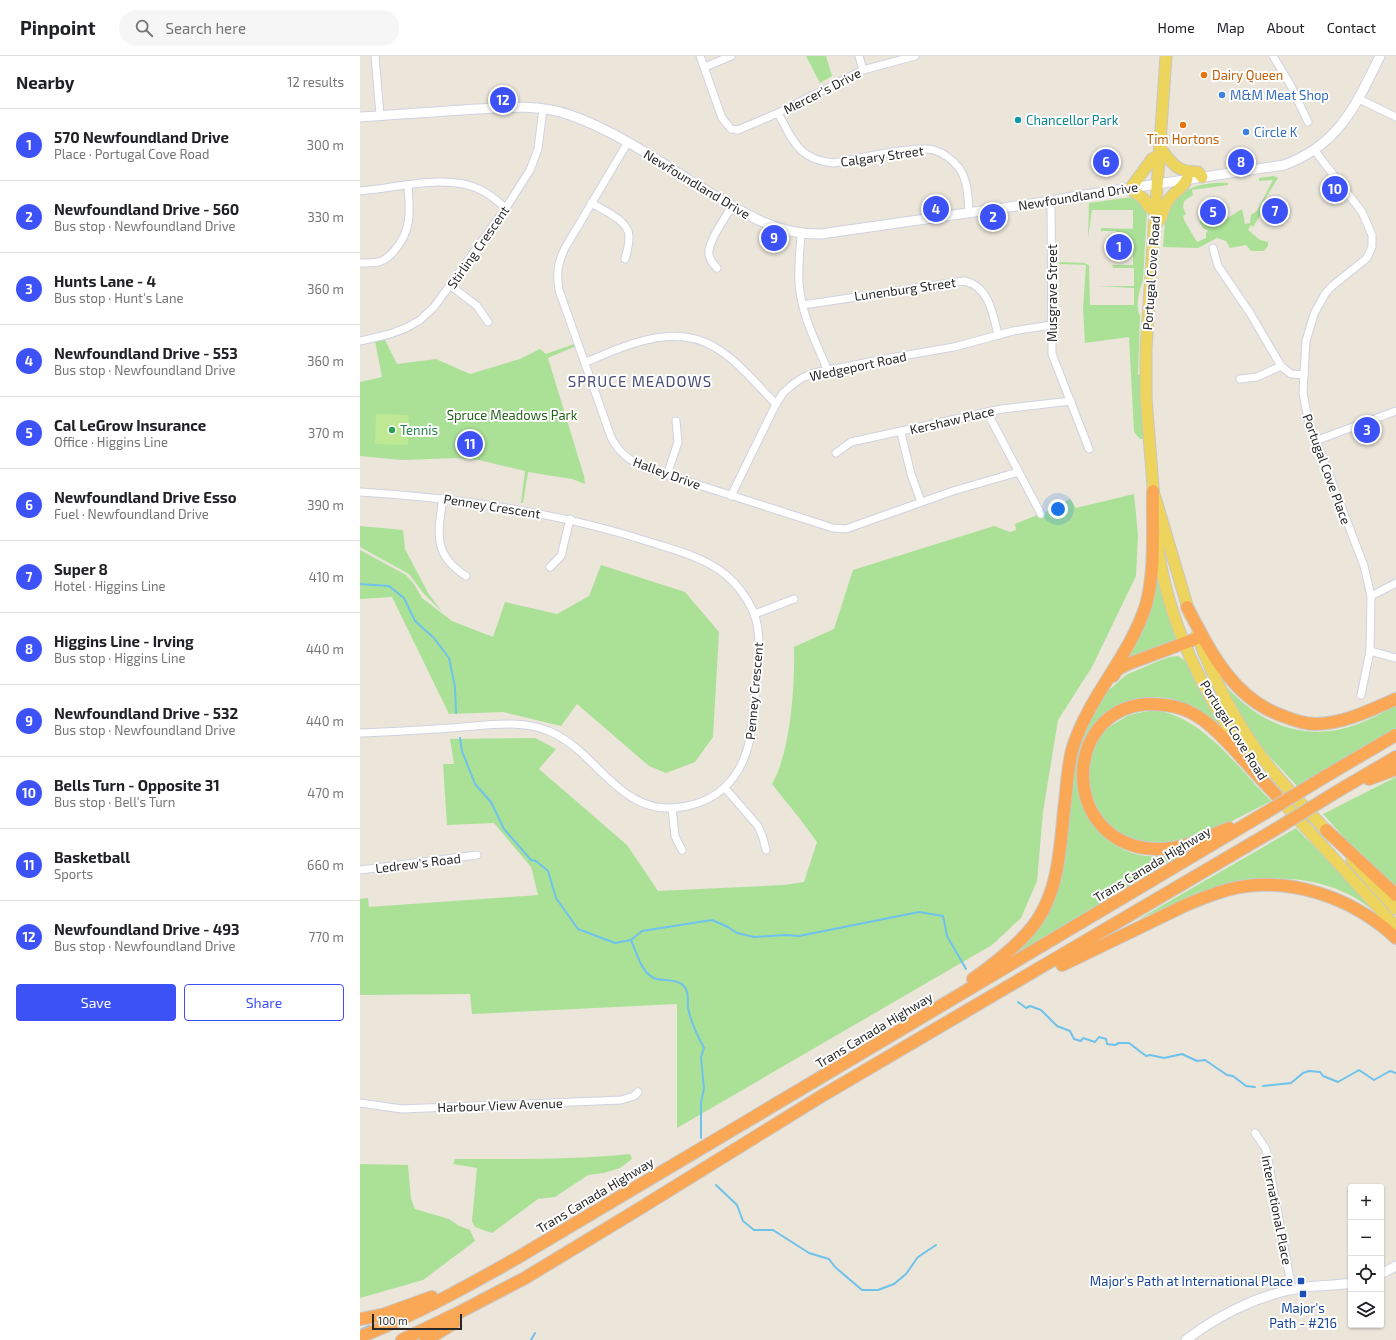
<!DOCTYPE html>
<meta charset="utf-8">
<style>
:root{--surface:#fff;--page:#f6f6f6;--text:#202124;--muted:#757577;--line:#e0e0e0;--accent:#3c52f6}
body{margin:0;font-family:"Exo 2",sans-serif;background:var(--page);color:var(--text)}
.controls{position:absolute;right:12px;bottom:12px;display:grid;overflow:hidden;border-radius:4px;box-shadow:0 1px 3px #0004}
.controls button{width:36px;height:36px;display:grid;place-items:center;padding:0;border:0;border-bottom:1px solid var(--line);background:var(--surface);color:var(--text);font:20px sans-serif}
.scale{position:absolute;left:12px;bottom:10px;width:90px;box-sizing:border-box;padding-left:4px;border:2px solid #282828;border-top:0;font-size:11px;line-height:14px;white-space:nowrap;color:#282828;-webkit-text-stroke:3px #fff;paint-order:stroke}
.you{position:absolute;left:698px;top:453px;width:14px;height:14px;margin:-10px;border:3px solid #fff;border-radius:50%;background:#1a73e8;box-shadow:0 0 0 6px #1a73e833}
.badge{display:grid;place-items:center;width:26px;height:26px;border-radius:50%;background:var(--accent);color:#fff;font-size:13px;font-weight:700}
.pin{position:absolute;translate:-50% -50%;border:2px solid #fff;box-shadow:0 1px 4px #0006}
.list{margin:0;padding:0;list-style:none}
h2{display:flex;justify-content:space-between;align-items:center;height:52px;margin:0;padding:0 16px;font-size:17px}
h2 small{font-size:13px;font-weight:400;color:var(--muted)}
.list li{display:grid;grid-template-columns:26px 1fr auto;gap:12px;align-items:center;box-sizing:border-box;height:72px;padding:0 16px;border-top:1px solid var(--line)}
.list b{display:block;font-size:15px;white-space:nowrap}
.list p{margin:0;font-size:13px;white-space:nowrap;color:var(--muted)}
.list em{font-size:13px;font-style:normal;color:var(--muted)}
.actions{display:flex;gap:8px;padding:12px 16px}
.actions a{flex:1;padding:9px 0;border:1px solid var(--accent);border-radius:4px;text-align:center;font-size:14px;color:var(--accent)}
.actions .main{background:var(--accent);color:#fff}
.icon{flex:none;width:22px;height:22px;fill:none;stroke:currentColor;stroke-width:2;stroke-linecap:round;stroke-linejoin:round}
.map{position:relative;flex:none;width:1036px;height:1284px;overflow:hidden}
header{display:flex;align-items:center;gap:24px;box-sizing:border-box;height:56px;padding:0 20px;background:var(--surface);border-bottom:1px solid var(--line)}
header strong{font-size:19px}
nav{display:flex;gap:22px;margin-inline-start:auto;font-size:14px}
.search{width:280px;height:36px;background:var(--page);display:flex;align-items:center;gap:10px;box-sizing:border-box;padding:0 14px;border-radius:22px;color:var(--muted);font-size:15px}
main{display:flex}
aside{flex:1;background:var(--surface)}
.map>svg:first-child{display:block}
.green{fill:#abe197}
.pitch{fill:#bee893}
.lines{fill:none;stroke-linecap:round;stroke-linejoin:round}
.stream{stroke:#6ec2eb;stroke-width:2}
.minor-casing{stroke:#d0d2e1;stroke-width:9}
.tertiary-casing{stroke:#d0d2e1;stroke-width:11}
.primary-casing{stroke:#c7c7c7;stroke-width:13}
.motorway-casing{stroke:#c7c7c7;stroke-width:14}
.minor{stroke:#fff;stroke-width:7}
.tertiary{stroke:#fff;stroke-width:9}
.primary{stroke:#edd55d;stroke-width:11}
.motorway{stroke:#faa855;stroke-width:12}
.motorway-bridge-casing{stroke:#c7c7c7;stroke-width:14;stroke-linecap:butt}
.motorway-bridge{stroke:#faa855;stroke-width:12}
.food-dot{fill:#e8710a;stroke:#fff;stroke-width:1.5}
.shop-dot{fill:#3f7fe0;stroke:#fff;stroke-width:1.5}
.culture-dot{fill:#0f9aa8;stroke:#fff;stroke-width:1.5}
.leisure-dot{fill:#2e9e5b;stroke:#fff;stroke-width:1.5}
.transit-dot{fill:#1a4fb4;stroke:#fff;stroke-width:1.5}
.labels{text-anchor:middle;stroke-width:4;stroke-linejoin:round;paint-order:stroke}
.food-label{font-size:13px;fill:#c56008;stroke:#fff;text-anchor:start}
.street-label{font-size:13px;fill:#282828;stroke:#fff}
.shop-label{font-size:13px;fill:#366cbe;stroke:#fff;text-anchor:start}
.culture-label{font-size:13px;fill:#0d838f;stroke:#fff;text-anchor:start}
.park-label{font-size:13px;fill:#25631b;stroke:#fff}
.leisure-label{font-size:13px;fill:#27864d;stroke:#fff;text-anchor:start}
.transit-label{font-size:13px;fill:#164399;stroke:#fff;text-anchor:end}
.quarter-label{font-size:15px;letter-spacing:1px;fill:#4a4f78;stroke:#fff}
</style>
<header>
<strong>Pinpoint</strong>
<div class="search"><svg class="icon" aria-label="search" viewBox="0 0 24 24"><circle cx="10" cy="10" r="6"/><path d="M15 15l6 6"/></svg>Search here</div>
<nav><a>Home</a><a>Map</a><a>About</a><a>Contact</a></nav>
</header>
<main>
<aside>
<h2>Nearby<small>12 results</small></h2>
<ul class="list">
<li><span class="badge">1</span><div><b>570 Newfoundland Drive</b><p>Place · Portugal Cove Road</p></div><em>300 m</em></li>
<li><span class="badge">2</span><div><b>Newfoundland Drive - 560</b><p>Bus stop · Newfoundland Drive</p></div><em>330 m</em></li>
<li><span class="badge">3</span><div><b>Hunts Lane - 4</b><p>Bus stop · Hunt's Lane</p></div><em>360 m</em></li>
<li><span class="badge">4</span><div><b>Newfoundland Drive - 553</b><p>Bus stop · Newfoundland Drive</p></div><em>360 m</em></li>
<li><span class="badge">5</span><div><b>Cal LeGrow Insurance</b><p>Office · Higgins Line</p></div><em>370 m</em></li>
<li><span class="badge">6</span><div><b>Newfoundland Drive Esso</b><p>Fuel · Newfoundland Drive</p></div><em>390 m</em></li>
<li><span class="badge">7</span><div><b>Super 8</b><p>Hotel · Higgins Line</p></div><em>410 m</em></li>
<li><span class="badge">8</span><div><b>Higgins Line - Irving</b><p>Bus stop · Higgins Line</p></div><em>440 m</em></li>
<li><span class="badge">9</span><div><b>Newfoundland Drive - 532</b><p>Bus stop · Newfoundland Drive</p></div><em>440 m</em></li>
<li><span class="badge">10</span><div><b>Bells Turn - Opposite 31</b><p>Bus stop · Bell's Turn</p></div><em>470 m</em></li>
<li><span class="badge">11</span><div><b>Basketball</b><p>Sports</p></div><em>660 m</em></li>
<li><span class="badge">12</span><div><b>Newfoundland Drive - 493</b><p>Bus stop · Newfoundland Drive</p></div><em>770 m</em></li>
</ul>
<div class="actions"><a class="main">Save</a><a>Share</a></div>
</aside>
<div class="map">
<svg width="1036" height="1284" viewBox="0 0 1036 1284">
<rect width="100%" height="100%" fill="#ebe5da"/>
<g class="green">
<path d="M446,0H466L472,20L460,27Z"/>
<path d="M914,120L918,122L902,148C905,156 897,163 893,171L891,169L888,174L900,184L908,186V190L904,195H891L886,189L870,192L866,185L857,182L838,192L803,191C804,181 804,170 806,160C811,133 844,125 868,127V129L832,134L833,139L824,145L823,151L826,158L823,160L824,164L837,186L846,182V177L848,175L843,172L839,165L844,161L850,168L855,165L858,168L862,164L863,162L860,161L862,159L866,163L882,153L885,168L890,167L891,159L897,155L913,124L899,125V122Z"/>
<path d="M772,141C778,142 785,150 787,156L783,224C779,236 775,249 780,260L778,319H780L783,383H780L774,376L769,281L725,287L723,253L726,209L698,208L701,206L724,207L729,209L730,249H774V232L738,230H774V212H753L752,209H773V189H767V181H756V175H741V172L773,173V154H732L728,182L729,147Z"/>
<path d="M25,284L37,308L76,303L110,318L160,303L180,293L186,298L214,288L216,290L188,302L224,420L225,428L212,423L168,416L163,447H161L165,415L119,404L96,402L42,404L0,400V326L22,321L15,285Z"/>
<path d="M774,438L778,479L776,520L732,611L698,664L683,756L677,825L661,862L632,889L317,1072V948L112,958L110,938L0,939V843L8,842L9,851L178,839L171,811L134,767L87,769L83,708H94L90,683L175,682L196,693L179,713L267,789L298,835L424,829L444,826L457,786L440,763L412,728C431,695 435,629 434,591L474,573L493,514L634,470L650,476L656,474L655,468L690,454L710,443L716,452Z"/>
<path d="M0,470L43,474L45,493L68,537L82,556L64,538L49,518L0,491Z"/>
<path d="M0,494L46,519L54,528L62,542L92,565L133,581L145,546L197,558L229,540L241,509L325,536L359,576L353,681L335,706L306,717L289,710L217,648L201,670L143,656L89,658L32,541L0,543Z"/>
<path d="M795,495L819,586L758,610L775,583Z"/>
<path d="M818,600L824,604L829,610L875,692C865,681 856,666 844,658C826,644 801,638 779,643C769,646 759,649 751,654C742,660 736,671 731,681C724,692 719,704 717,717C714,756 746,796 786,800C806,802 826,794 845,788L649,902C676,879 695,852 703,816L713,708L726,672L748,635L766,619L796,606L810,601Z"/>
<path d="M864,628C899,668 945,688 998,668C1011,663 1023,656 1036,650V673L937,730L898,688L879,659Z"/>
<path d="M793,654C842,659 878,712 911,745L841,781L794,790L755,778L734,750L728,728L732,693L738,683L749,671L769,659Z"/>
<path d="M1036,721V834L1015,816L963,758Z"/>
<path d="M936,772L1026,864C1014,855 1002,845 988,838C916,803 844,835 777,864Z"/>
<path d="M270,1098L272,1103L260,1112L244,1117L228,1119L195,1141L178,1143L132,1177L115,1171L112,1165L117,1112L93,1108L95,1103C153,1103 211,1104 270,1098Z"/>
<path d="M0,1108L48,1109L51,1143L55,1153L89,1163L99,1170L110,1174L115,1185L63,1224L0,1242Z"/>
</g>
<g class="pitch">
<path d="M16,358L49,359L48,389L15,388Z"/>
<path d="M99,380L121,381V397L99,396Z"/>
</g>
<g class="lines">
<g class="stream">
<path d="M0,528L29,530L44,542L55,565L74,582L89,602L95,631L96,657"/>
<path d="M100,682L102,695L115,728L131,746L144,773L171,804L176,805L188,815L196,842L218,873L255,887L271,884L282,875L352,864L368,871L377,877L394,881L425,879L439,880L559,856L583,860L587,880L606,913"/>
<path d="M271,884C276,895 282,920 297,923C305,925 316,923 323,929C330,936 327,945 328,952C331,967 337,979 344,992L341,1001L344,1033L341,1046V1082"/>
<path d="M658,946L666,952L670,950L681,954L697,970L710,975L714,983L721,985L723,982L735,986L739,981L746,983L747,988L755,989L759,987H769L786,1000L790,999L804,1002L822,998L837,1005L845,1004L867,1019L873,1020L886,1030L895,1031"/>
<path d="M903,1030L931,1027L943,1017L949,1015L960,1016L963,1020L978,1026L999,1014L1014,1024L1030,1015L1036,1017"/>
<path d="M356,1129L377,1149L383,1165L394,1174H413L449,1197L469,1203L475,1211L502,1234H518L534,1228L546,1218L558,1201L576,1189"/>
<path d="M0,1274L9,1270"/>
<path d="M171,1284L175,1277"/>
</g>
<g class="minor-casing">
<g id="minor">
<path d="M15,0L20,59"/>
<path d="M340,0L362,62L371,73L378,74L418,57L503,14L555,0"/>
<path d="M499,0L503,14"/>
<path d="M913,0L930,28L948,66"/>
<path d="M345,11L371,0"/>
<path d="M999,43L1036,61"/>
<path d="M418,57C433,85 439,104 474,107C495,103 557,89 574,94C583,97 593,104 599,112C608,124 608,141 609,156"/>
<path d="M268,86L205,192C198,206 196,217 199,234L251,381C259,397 270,405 286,412L473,472L486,473L497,469L593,435L658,416"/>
<path d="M955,95L1002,156L1012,179V191L1007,202L971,231L965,238L954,258L946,285L944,319L943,337L948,363L1004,510L1011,540L1010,595L1001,639"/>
<path d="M0,135C37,132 87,117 121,134C130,138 138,146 146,152"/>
<path d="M691,145L692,298L729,393"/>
<path d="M231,147C243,154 270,165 269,181C269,188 267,196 265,203"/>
<path d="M441,178C440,194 438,211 439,227C441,258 456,286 468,315"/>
<path d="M853,192L858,210L890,257L921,310L931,318L944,319"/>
<path d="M0,207C6,207 13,207 19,206C25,204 30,200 34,195C52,175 50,155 48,130"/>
<path d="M357,212C353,208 350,204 349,199C347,186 366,161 372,150"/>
<path d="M91,230L117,250L128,266"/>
<path d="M443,249L604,225C629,230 633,258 638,279"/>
<path d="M0,285L30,278L46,272L60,264L74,251L146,152L170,114L178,93L183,53"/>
<path d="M226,306C267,289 314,266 356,292C377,304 399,331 416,348"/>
<path d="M880,323L897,321L921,310"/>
<path d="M627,356L681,458"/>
<path d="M541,377L551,418L561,446"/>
<path d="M955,385L1036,355"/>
<path d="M476,397L491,386L642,353L711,345"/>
<path d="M307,419L318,386L316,365"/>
<path d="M0,436C100,442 198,456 293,487C318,495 346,502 366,519C378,529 387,542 393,555C406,585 395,634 392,666C389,707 370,741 327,750C262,765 240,698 191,676C161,662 123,670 91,672C61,674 30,676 0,677"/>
<path d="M371,440L416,348L423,337L432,329L442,322L454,317L530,302L594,291L653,275L691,269"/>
<path d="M83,442C78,477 72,498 106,520"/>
<path d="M190,511L201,500L210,463"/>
<path d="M1011,540L1036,527"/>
<path d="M395,558L434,543"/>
<path d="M1010,595L1036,602"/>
<path d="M365,732L398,770L403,782L406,794"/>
<path d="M312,752L315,780L322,794"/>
<path d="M0,814L117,799"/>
<path d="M0,1047L42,1053L261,1044L274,1040L278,1036"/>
<path d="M895,1077L906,1093L932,1234"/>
</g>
</g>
<g class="tertiary-casing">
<g id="tertiary">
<path d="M0,61C34,59 68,56 103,54C138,52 176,47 210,59C258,76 300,106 342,132C380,155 415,179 461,178L691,145L718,140L924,109C979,89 996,49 1020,0"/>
<path d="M1021,1218L1036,1210"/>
<path d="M826,1284C858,1259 899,1239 939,1232C956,1229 974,1230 991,1227"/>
</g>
</g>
<g class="primary-casing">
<g id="primary">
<path d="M800,92C813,108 816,116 838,116L842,121"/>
<path d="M795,155L790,152L783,142L770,133L792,103L800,99"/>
<path d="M794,170C806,159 800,156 808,145C813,136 823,133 827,123"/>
<path d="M795,441L830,559"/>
<path d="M794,443L786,342V292L806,0"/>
<path d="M797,482C805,563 845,642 892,707"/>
<path d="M837,579C853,622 874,663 901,700C922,729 948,754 972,781"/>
<path d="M917,740L1036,871"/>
<path d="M992,804L1036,853"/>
</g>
</g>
<g class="motorway-casing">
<g id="motorway">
<path d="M827,551C850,595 873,643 923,660C933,664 944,668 955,668C983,668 1011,654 1036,643"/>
<path d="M753,620L758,613L768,608L838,582"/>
<path d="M966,720L1036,679"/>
<path d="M1009,723L1036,713"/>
<path d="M978,735L1036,701"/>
<path d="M869,772C847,781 824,793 800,793C700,794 699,653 788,648C805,648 822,650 837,660C851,668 862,681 873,692C887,708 902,724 916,739"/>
<path d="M966,774L1036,839"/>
<path d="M702,909L826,849C840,843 853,838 867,834C926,818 992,841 1036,882"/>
<path d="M613,923C633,909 652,894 668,876C698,843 700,796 704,754C707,733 707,711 713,691C729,640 770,600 786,549C796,513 792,472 793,435"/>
<path d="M0,1263L22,1259L72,1241"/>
<path d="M0,1281C55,1259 106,1231 157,1202L905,757"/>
<path d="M42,1284L98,1257L165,1222L274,1156L460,1041L916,773"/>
<path d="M66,1284L94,1267"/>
</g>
</g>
<use href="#minor" class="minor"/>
<use href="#tertiary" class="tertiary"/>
<use href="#primary" class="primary"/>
<use href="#motorway" class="motorway"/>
<g class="motorway-bridge-casing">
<g id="motorway-bridge">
<path d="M905,757L966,720"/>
<path d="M916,773L978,735"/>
</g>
</g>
<use href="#motorway-bridge" class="motorway-bridge"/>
</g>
<g class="food-dot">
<circle cx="844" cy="19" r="4"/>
<circle cx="823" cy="69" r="4"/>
</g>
<g class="shop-dot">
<circle cx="862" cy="39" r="4"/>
<circle cx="886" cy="76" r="4"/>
</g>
<circle class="culture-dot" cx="658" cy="64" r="4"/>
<circle class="leisure-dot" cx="32" cy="374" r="4"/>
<g class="transit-dot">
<rect x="937" y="1221" width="8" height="8" rx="2"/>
<rect x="939" y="1234" width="8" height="8" rx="2"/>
</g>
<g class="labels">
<g class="food-label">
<text x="852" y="24">Dairy Queen</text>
<text x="823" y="88" text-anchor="middle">Tim Hortons</text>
</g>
<g class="street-label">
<text transform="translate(462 35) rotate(-27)" y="5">Mercer's Drive</text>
<text transform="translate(522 100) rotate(-8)" y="5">Calgary Street</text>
<text transform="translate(337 128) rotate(31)" y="5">Newfoundland Drive</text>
<text transform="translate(718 140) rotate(-9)" y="5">Newfoundland Drive</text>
<text transform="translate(118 191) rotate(-55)" y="5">Stirling Crescent</text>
<text transform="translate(791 217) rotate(-86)" y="5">Portugal Cove Road</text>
<text transform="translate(545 233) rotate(-8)" y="5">Lunenburg Street</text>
<text transform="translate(692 237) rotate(-90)" y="5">Musgrave Street</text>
<text transform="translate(498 310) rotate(-12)" y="5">Wedgeport Road</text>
<text transform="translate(592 364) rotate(-13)" y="5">Kershaw Place</text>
<text transform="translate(967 413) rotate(70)" y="5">Portugal Cove Place</text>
<text transform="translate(307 417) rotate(20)" y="5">Halley Drive</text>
<text transform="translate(132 450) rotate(9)" y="5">Penney Crescent</text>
<text transform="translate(394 635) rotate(-85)" y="5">Penney Crescent</text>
<text transform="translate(874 674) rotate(58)" y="5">Portugal Cove Road</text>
<text transform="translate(58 807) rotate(-7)" y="5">Ledrew's Road</text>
<text transform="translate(792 808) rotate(-31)" y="5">Trans Canada Highway</text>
<text transform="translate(514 974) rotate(-31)" y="5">Trans Canada Highway</text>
<text transform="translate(140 1049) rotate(-2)" y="5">Harbour View Avenue</text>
<text transform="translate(235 1139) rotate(-31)" y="5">Trans Canada Highway</text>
<text transform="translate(917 1154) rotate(79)" y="5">International Place</text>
</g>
<g class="shop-label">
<text x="870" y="44">M&amp;M Meat Shop</text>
<text x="894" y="81">Circle K</text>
</g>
<g class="culture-label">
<text x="666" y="69">Chancellor Park</text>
</g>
<g class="park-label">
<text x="152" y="364">Spruce Meadows Park</text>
</g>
<g class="leisure-label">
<text x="40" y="379">Tennis</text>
</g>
<g class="transit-label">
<text x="933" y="1230">Major's Path at International Place</text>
<text x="943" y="1257" text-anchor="middle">Major's<tspan x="943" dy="15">Path - #216</tspan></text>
</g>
<g class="quarter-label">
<text x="280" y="331">SPRUCE MEADOWS</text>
</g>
</g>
</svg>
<div class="controls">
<button>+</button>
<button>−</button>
<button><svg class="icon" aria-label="locate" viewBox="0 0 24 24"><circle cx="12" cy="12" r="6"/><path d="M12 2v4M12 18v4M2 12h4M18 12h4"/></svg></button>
<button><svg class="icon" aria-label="layers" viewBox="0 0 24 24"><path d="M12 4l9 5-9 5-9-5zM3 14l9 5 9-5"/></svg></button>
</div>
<div class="scale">100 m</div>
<div class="you"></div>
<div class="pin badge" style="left:759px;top:191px">1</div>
<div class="pin badge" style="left:633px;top:161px">2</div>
<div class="pin badge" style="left:1007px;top:374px">3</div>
<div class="pin badge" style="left:576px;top:153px">4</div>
<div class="pin badge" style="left:853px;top:156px">5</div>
<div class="pin badge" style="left:746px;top:106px">6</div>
<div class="pin badge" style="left:915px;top:155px">7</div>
<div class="pin badge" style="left:881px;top:106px">8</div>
<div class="pin badge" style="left:414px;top:182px">9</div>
<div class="pin badge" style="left:975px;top:133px">10</div>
<div class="pin badge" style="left:110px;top:388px">11</div>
<div class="pin badge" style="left:143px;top:44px">12</div>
</div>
</main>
